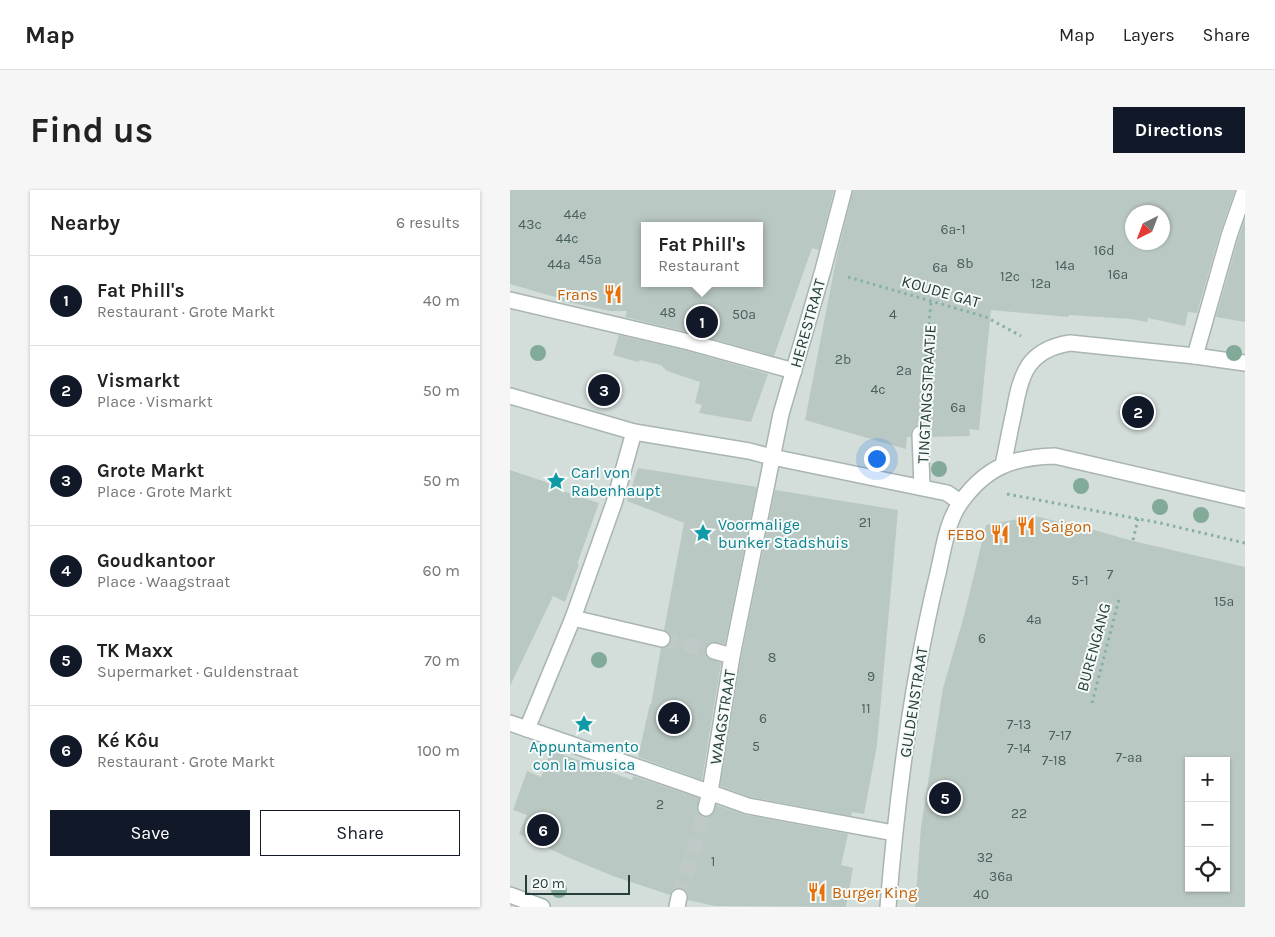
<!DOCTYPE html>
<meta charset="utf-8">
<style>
:root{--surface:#fff;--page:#f6f6f6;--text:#222;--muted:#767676;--line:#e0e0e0;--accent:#111827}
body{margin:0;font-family:Karla,sans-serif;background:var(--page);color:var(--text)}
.controls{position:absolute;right:15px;bottom:15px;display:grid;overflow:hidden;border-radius:0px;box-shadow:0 1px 4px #0004}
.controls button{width:45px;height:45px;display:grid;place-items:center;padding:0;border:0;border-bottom:1px solid var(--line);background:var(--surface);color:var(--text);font:25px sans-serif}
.compass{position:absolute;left:615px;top:15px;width:45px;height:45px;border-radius:50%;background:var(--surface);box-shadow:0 1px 4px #0004;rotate:222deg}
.scale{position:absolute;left:15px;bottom:12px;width:105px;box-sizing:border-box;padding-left:5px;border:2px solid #253e3c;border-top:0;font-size:14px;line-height:18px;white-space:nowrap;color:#253e3c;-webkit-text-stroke:4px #f5faf8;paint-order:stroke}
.you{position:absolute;left:366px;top:268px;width:18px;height:18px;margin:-12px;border:4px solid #fff;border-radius:50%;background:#1a73e8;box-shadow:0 0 0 8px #1a73e833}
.badge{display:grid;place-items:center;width:32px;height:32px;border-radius:50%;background:var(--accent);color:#fff;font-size:16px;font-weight:700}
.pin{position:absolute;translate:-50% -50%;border:2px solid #fff;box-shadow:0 1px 5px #0006}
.popup{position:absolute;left:131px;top:32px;width:122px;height:65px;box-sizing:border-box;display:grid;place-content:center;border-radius:0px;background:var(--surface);filter:drop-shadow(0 1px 4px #0005);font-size:16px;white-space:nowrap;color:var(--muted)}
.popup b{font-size:19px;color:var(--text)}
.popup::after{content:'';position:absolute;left:50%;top:100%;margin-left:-10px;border:10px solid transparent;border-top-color:var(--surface)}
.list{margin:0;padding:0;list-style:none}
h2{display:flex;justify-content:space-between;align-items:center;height:65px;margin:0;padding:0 20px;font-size:21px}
h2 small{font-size:16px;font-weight:400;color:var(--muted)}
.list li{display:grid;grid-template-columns:32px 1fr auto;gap:15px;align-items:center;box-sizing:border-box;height:90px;padding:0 20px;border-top:1px solid var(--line)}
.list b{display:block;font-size:19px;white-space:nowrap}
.list p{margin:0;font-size:16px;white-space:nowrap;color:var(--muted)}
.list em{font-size:16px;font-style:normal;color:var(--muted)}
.actions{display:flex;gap:10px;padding:15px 20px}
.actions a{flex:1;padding:11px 0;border:1px solid var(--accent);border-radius:0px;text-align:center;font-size:18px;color:var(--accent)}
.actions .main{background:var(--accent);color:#fff}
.icon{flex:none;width:28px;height:28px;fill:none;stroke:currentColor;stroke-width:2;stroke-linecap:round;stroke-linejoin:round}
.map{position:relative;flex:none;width:735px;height:717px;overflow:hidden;border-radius:0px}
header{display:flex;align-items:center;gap:30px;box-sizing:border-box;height:70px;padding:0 25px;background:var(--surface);border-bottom:1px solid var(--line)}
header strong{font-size:24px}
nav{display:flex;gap:28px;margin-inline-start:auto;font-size:18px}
.intro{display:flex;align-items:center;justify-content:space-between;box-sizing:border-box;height:120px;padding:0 30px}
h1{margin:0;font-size:35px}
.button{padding:12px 22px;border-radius:0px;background:var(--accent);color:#fff;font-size:18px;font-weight:700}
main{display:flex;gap:30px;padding:0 30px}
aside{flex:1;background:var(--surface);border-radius:0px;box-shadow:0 1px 4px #0004}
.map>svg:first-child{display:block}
.built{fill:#d3ddda;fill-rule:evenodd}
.building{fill:#bac8c4;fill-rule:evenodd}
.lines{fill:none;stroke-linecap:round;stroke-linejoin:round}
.street-tunnel{stroke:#bfcac8;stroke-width:15;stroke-dasharray:15 8;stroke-linecap:butt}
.street-casing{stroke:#a8b5b3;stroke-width:18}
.path{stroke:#87afa9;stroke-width:3;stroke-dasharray:2.5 4;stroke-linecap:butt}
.street{stroke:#fff;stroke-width:15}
.tree{fill:#82aa99}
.labels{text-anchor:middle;stroke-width:4;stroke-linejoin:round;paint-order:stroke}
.number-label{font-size:14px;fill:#4a605e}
.street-label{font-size:16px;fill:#253e3c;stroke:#f5faf8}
.food-label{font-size:16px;fill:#c56008;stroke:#f5faf8;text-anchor:end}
.culture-label{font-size:16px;fill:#0d838f;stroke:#f5faf8;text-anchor:start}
</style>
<header>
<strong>Map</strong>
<nav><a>Map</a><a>Layers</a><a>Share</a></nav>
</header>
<div class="intro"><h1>Find us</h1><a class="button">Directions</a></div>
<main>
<aside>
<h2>Nearby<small>6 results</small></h2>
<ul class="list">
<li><span class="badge">1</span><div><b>Fat Phill's</b><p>Restaurant · Grote Markt</p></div><em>40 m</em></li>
<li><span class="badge">2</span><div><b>Vismarkt</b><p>Place · Vismarkt</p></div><em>50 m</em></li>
<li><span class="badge">3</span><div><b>Grote Markt</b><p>Place · Grote Markt</p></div><em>50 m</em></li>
<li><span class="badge">4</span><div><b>Goudkantoor</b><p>Place · Waagstraat</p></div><em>60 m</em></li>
<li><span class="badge">5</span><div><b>TK Maxx</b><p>Supermarket · Guldenstraat</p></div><em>70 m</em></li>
<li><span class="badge">6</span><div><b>Ké Kôu</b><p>Restaurant · Grote Markt</p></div><em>100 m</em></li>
</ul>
<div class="actions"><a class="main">Save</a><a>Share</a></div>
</aside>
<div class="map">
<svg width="735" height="717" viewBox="0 0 735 717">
<rect width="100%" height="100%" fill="#e5edeb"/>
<path class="built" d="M0,0H727L735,2V717H0ZM622,22H652V52H622ZM134,36H250V93H134ZM679,571H716V698H679Z"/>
<g class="building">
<path d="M0,0H324L309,60L302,58L264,166L181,143L115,127L117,121H100L52,111V109L0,94ZM134,36H250V93H134Z"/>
<path d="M343,0H725L710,43L687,123L678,122L675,136L638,128L637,132L621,129L559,125L558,127L481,120L469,240L459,239L460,246L419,247L418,239L414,236L409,235L405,236L402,239L401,247H397L396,259L295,230L327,65ZM622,22H652V52H622Z"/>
<path d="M735,29V132L706,127L728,49Z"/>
<path d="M109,145L177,161L258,184L241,232L189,223L192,215L185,213L190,192L157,181L151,175L134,171L130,170L128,172L103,165Z"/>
<path d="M128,278L247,297L215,454L202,452L197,455L195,459V464L198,468L211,473L192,590L128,567L140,514L141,515L151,458H155L158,456L161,451V447L159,443L154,440L174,333L117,311Z"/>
<path d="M0,280L33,291L48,297L47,299L89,313L67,374H69L55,412L43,406L0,496Z"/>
<path d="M265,300L388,320L367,555L354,624L342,622L341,626L240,607L210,596L231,468Z"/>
<path d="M525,326L549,332L550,330L619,350L735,377V717H405L411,637L433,498L454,426L476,335ZM679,571H716V698H679Z"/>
<path d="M41,560L122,590L123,586L189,608L187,620L189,624L193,627H198L202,625L206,615L236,625L338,644L331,675L343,678L336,717L205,716L178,710V704L176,700L171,698H166L162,701L160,705L103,686L57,667L9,644L17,625L3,620L17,581L31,587Z"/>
</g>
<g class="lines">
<g class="street-tunnel">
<path d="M152,449L204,461"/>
<path d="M169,707L196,618"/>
</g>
<g class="street-casing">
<g id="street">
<path d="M0,110L179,152L284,181"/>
<path d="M685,166L719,46L735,0"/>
<path d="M0,206L124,242L239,261L262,267L437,303L450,312"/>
<path d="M410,244L412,297"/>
<path d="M493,275C497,257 500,239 504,222C511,184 517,160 560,153L685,166L735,173"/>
<path d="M63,428L152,449"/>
<path d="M204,461L222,466"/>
<path d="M0,533L176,594L238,616L384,643"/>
<path d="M17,539L63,428L104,313L124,242"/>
<path d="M196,618L200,602L222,466L271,224L313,80L334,0"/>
<path d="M0,705L32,717"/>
<path d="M167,717L169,707"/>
<path d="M378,717C387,606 401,495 427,387C433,363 436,332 451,312C476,277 503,267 545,266L735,310"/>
</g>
</g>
<g class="path">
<path d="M338,87L476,127L511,146"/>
<path d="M412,219L421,111"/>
<path d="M497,304L650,333L735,353"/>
<path d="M623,350L628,329"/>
<path d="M582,513L609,409"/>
</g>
<use href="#street" class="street"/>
</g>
<g class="tree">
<circle cx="28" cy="163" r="8"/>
<circle cx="724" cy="163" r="8"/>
<circle cx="429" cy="279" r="8"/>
<circle cx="571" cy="296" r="8"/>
<circle cx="650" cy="317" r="8"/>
<circle cx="691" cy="325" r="8"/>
<circle cx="89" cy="470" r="8"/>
<circle cx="49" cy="700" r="8"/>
</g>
<defs>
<g id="restaurant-bare" transform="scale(1.5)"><path d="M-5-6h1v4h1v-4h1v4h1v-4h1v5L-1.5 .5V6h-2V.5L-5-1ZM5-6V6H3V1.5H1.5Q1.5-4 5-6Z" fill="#e8710a" stroke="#f5faf8" stroke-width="2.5" paint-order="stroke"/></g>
<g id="sight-bare" transform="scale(1.5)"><path d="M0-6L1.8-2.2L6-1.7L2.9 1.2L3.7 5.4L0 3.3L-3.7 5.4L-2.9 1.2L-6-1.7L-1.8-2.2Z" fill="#0f9aa8" stroke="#f5faf8" stroke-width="2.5" paint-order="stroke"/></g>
</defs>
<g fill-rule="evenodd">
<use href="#restaurant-bare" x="103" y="104"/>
<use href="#sight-bare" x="46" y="291"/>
<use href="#restaurant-bare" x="516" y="336"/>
<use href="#sight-bare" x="193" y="343"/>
<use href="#restaurant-bare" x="490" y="344"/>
<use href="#sight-bare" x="74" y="534"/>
<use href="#restaurant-bare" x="307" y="702"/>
</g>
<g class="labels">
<g class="number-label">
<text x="65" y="29">44e</text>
<text x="20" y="39">43c</text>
<text x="443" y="44">6a-1</text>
<text x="57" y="53">44c</text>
<text x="594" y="65">16d</text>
<text x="80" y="74">45a</text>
<text x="455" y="78">8b</text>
<text x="49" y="79">44a</text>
<text x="555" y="80">14a</text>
<text x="430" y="82">6a</text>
<text x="608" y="89">16a</text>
<text x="500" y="91">12c</text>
<text x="531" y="98">12a</text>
<text x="158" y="127">48</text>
<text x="234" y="129">50a</text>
<text x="383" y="129">4</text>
<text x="333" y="174">2b</text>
<text x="394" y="185">2a</text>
<text x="368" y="204">4c</text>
<text x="448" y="222">6a</text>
<text x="355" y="337">21</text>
<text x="600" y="389">7</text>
<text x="570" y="395">5-1</text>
<text x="714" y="416">15a</text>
<text x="524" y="434">4a</text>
<text x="472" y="453">6</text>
<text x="262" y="472">8</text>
<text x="361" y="491">9</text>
<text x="356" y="523">11</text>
<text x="253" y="533">6</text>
<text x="509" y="539">7-13</text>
<text x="550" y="550">7-17</text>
<text x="246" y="561">5</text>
<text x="509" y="563">7-14</text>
<text x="619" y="572">7-aa</text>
<text x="544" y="575">7-18</text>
<text x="150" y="619">2</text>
<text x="509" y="628">22</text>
<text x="475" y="672">32</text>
<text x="203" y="676">1</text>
<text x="491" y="691">36a</text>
<text x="471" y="709">40</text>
</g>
<g class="street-label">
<text transform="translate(431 101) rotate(16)" y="6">KOUDE GAT</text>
<text transform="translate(297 133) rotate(-74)" y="6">HERESTRAAT</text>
<text transform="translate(416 204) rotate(-87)" y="6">TINGTANGSTRAATJE</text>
<text transform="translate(583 457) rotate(-75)" y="6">BURENGANG</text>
<text transform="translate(403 512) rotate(-81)" y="6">GULDENSTRAAT</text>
<text transform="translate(212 527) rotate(-81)" y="6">WAAGSTRAAT</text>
</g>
<g class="food-label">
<text x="88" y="110">Frans</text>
<text x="531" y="342" text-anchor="start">Saigon</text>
<text x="475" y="350">FEBO</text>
<text x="322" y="708" text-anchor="start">Burger King</text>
</g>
<g class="culture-label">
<text x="61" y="288">Carl von<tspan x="61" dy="18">Rabenhaupt</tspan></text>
<text x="208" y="340">Voormalige<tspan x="208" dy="18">bunker Stadshuis</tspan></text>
<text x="74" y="562" text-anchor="middle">Appuntamento<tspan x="74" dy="18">con la musica</tspan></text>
</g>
</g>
</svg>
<div class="controls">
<button>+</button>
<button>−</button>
<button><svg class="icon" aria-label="locate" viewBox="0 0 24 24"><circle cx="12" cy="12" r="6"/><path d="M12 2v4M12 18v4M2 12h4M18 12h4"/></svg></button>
</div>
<svg class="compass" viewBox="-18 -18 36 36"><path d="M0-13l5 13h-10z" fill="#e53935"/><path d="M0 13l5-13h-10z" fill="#767676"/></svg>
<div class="scale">20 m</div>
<div class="you"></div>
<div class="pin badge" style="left:192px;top:132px">1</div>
<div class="popup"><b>Fat Phill's</b>Restaurant</div>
<div class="pin badge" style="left:628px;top:222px">2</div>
<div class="pin badge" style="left:94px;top:200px">3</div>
<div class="pin badge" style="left:164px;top:528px">4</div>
<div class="pin badge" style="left:435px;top:608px">5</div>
<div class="pin badge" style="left:33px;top:640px">6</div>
</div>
</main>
